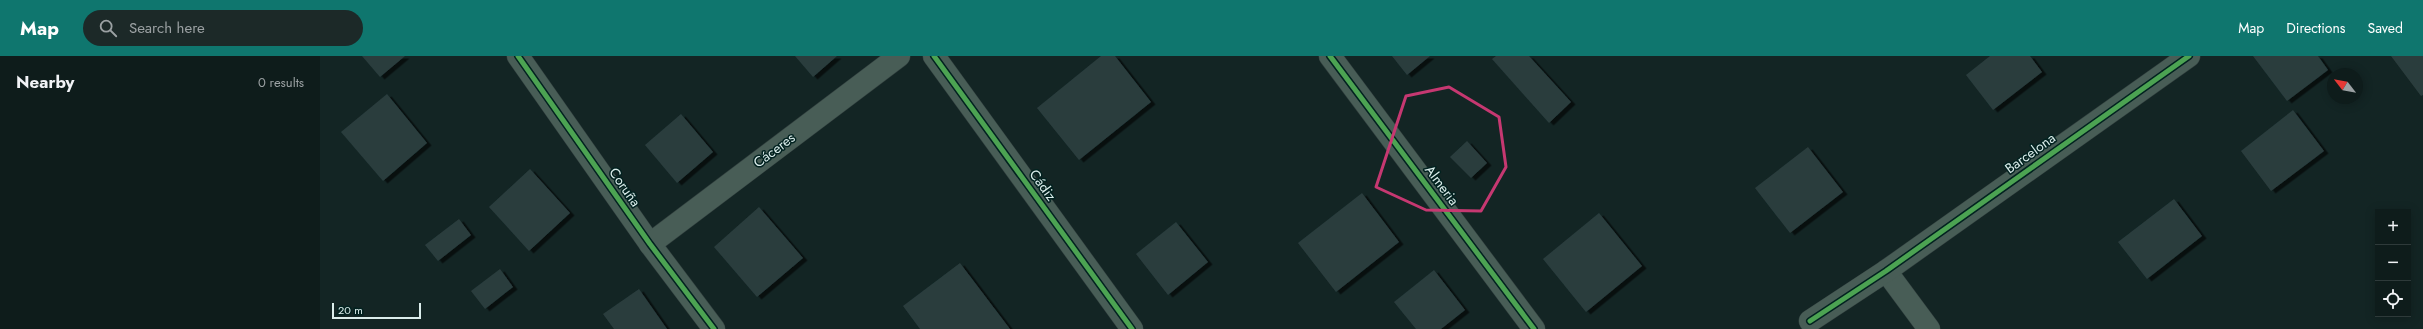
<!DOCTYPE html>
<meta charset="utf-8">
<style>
:root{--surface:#0e1c1b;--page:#1c2928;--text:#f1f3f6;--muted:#9ba1a3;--line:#2e3a3a;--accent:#0f766e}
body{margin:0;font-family:Jost,sans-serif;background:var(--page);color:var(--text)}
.controls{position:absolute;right:12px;bottom:12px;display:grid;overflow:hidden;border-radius:0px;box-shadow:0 2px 10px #0003}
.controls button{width:36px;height:36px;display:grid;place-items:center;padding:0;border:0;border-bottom:1px solid var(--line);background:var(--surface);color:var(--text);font:20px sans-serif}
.compass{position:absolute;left:2007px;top:12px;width:36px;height:36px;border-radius:50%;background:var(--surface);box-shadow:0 2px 10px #0003;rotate:301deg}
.scale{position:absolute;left:12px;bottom:10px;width:89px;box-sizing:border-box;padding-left:4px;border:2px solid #dbedeb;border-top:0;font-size:11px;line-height:14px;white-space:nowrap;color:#dbedeb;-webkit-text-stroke:3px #022220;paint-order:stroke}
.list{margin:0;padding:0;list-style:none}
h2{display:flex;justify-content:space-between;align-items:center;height:52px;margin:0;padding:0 16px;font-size:17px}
h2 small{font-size:13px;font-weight:400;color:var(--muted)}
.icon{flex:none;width:22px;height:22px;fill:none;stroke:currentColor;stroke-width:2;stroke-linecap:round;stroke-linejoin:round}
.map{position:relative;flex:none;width:2103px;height:273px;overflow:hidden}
header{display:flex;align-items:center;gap:24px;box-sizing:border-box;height:56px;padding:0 20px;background:var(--accent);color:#fff}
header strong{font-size:19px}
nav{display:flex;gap:22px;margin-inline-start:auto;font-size:14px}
.search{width:280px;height:36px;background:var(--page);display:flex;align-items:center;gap:10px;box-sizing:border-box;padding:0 14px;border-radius:22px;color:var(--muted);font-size:15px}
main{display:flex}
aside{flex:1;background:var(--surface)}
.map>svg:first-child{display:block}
.building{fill:#2a3d3e;filter:url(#shadow)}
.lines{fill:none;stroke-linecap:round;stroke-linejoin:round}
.street-casing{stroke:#313f3e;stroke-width:23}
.street{stroke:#485d56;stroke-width:22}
.cycleway-casing{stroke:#022220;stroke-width:8}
.cycleway{stroke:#4ca352;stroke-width:5}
.marked{fill:none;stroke:#c63871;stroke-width:3;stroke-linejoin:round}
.labels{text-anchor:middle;stroke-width:3;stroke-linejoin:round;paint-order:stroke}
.street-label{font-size:14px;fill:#dbedeb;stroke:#022220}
</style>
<header>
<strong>Map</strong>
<div class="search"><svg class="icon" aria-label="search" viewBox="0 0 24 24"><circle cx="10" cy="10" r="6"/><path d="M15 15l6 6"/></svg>Search here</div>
<nav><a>Map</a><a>Directions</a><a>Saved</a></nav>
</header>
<main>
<aside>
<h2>Nearby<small>0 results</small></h2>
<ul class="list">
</ul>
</aside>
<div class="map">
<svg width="2103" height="273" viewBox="0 0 2103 273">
<defs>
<filter id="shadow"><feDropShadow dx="4.5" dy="2.5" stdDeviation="0" flood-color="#0009"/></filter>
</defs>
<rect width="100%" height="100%" fill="#132524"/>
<g class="building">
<path d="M42,0H85L60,21Z"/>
<path d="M475,0H517L493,21Z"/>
<path d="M781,0H795L831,46L759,104L717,52Z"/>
<path d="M1072,0H1110L1087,19Z"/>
<path d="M1176,0H1209L1251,46L1229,67L1172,3Z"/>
<path d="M1670,0H1710L1722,16L1673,54L1646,19Z"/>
<path d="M1933,0H1998L2008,14L1967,45Z"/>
<path d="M2071,0H2103V39L2101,40Z"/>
<path d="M67,38L107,87L63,125L21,76Z"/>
<path d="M1973,54L2004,95L1951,135L1921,95Z"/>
<path d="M361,58L393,96L357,127L325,89Z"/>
<path d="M1147,85L1167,107L1151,122L1130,101Z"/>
<path d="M1488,91L1523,136L1470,177L1435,132Z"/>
<path d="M210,113L250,157L209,195L169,151Z"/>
<path d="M1042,137L1079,186L1016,236L978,187Z"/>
<path d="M1854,143L1882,180L1827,223L1798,186Z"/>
<path d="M439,151L483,202L437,241L394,191Z"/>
<path d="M1279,157L1322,210L1266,256L1223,203Z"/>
<path d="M139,163L151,179L118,205L105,189Z"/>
<path d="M856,166L888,206L848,239L816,198Z"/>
<path d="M640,207L690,273H600L583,250Z"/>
<path d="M180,213L193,231L165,253L151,235Z"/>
<path d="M1114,214L1145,254L1121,273H1096L1074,246Z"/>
<path d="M319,233L347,273H294L283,258Z"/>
</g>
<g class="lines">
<g class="street-casing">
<g id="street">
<path d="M198,0L330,188L394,273"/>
<path d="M614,0L812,273"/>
<path d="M1010,0L1214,273"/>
<path d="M330,188L579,0"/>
<path d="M1566,215L1609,273"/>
<path d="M1490,265L1566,215L1869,0"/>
</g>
</g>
<use href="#street" class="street"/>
<g class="cycleway-casing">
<g id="cycleway">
<path d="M198,0L330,188L394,273"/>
<path d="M614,0L812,273"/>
<path d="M1010,0L1214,273"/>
<path d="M1490,265L1566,215L1869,0"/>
</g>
</g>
<use href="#cycleway" class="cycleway"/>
</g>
<path class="marked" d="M1129,31L1179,61L1186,111L1161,155L1106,154L1056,131L1086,40Z"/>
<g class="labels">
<g class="street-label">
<text transform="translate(454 94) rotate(-37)" y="5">Cáceres</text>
<text transform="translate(1710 97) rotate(-36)" y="5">Barcelona</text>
<text transform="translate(723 129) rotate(54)" y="5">Cádiz</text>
<text transform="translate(1122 129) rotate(53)" y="5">Almeria</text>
<text transform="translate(305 131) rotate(55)" y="5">Coruña</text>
</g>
</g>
</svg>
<div class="controls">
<button>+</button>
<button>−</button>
<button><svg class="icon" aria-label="locate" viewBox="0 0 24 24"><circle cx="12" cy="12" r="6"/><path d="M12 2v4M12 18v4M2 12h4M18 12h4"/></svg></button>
</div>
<svg class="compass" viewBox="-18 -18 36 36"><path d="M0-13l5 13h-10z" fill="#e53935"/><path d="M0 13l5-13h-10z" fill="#9ba1a3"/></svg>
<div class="scale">20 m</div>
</div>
</main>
